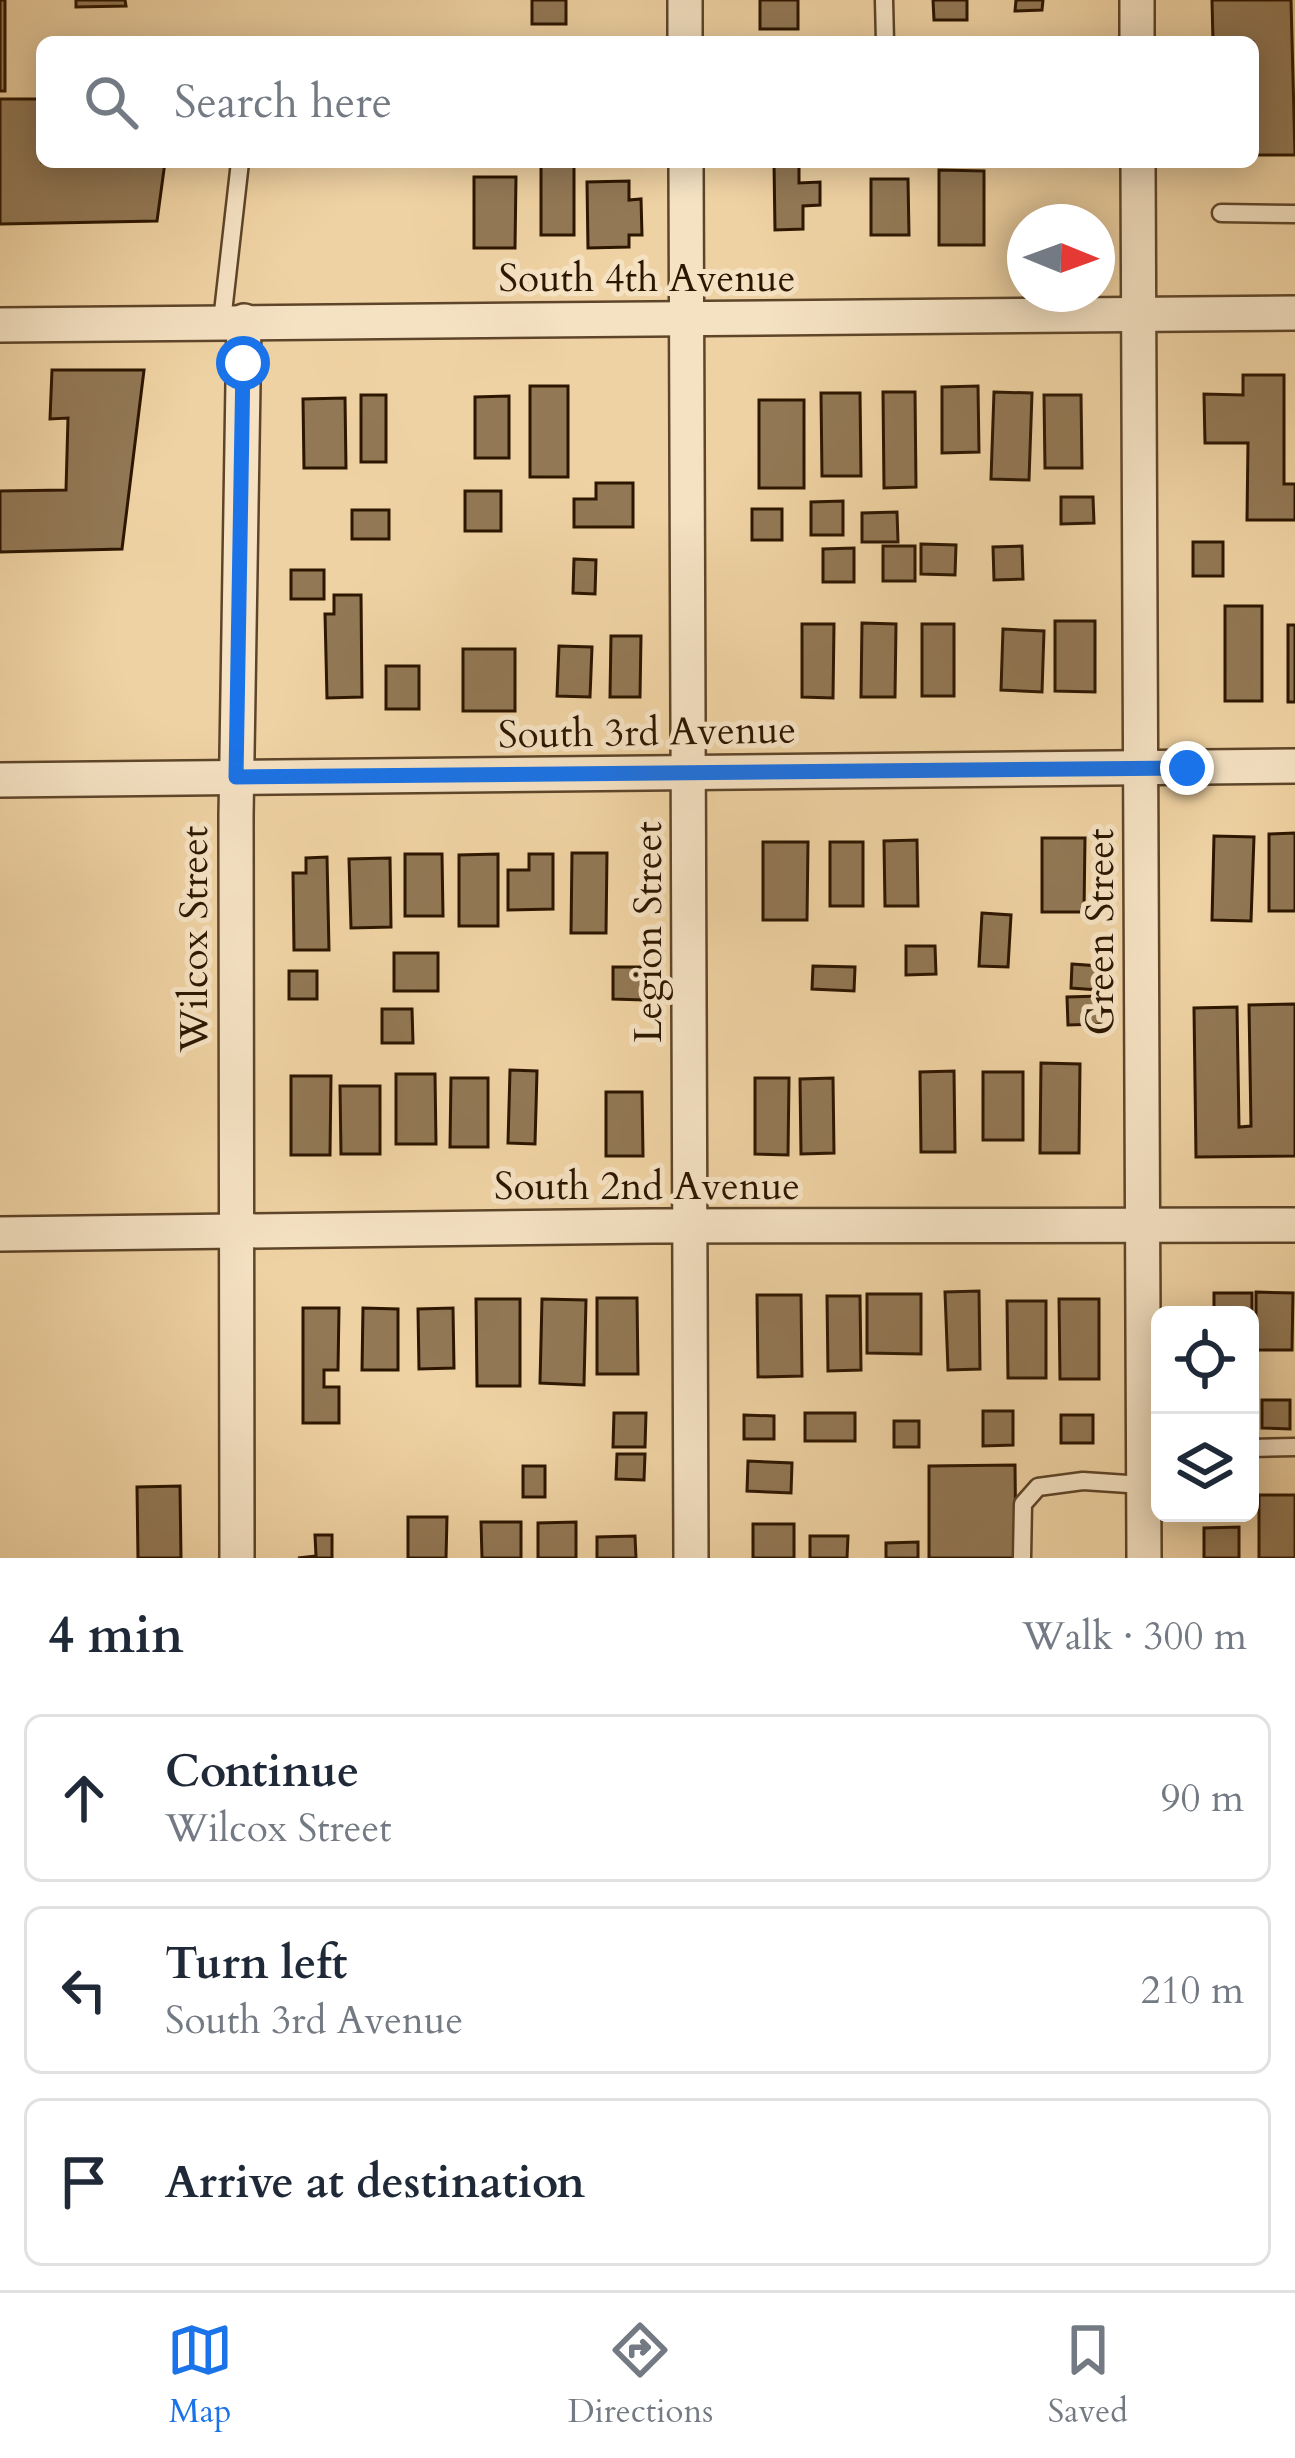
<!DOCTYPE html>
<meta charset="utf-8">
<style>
:root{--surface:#fff;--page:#f2f2f3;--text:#1f2937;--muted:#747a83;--line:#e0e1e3;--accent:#1a73e8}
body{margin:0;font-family:Cardo,serif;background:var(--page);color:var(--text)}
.controls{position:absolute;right:36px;bottom:36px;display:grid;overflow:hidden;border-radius:18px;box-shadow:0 6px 30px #0003}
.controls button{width:108px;height:108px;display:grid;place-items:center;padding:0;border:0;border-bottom:3px solid var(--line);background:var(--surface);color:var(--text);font:60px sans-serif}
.compass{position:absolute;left:1007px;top:204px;width:108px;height:108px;border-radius:50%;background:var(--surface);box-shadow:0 6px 30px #0003;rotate:91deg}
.stop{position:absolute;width:36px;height:36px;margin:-27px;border:9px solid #1a73e8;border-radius:50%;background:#fff}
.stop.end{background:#1a73e8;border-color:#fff;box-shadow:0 3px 12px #0008}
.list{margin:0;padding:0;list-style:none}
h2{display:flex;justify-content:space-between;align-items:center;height:156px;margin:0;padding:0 48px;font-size:51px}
h2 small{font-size:39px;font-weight:400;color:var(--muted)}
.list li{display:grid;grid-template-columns:78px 1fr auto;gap:36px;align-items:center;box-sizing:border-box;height:168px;margin:0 24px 24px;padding:0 24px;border:3px solid var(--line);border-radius:18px}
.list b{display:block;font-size:45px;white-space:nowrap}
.list p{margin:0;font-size:39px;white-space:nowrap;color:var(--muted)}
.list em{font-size:39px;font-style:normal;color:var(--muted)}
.icon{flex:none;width:66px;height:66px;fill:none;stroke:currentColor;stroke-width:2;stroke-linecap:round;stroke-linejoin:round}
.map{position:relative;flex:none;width:1295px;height:1558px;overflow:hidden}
.search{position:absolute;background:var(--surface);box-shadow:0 6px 30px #0003;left:36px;right:36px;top:36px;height:132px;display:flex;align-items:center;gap:30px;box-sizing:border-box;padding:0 42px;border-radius:18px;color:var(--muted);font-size:45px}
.sheet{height:732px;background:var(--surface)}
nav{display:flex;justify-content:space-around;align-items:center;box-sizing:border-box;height:168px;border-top:3px solid var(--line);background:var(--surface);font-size:33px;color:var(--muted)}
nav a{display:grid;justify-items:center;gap:6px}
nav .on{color:var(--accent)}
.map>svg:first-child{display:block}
.building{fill:#927855;stroke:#2d1600;stroke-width:3}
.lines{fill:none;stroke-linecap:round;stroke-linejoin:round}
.service-casing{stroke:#5e4529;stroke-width:21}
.minor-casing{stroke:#5e4529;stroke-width:38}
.service{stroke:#f5e2c3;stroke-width:16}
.minor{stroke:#f5e2c3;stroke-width:33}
.route{stroke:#1a73e8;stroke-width:15}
.labels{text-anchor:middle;stroke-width:10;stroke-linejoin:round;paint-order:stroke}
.street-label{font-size:39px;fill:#2d1600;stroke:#f5e2c3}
</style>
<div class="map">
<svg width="1295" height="1558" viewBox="0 0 1295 1558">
<rect width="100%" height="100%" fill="#efd2a3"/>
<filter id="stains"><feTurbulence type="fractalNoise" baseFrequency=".00167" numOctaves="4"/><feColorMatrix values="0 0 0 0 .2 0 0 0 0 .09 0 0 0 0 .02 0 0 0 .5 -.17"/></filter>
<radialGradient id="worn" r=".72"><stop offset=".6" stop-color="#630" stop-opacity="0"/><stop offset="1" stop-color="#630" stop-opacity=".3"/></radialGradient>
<g class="building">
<rect x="0" y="0" width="5" height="91"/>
<path d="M76,0H125L126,6L76,7Z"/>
<rect x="532" y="0" width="34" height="24"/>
<rect x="760" y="0" width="38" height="29"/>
<path d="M933,0H967V20H934Z"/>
<path d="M1016,0H1043L1042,10L1015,11Z"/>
<path d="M1212,0H1291L1295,155H1253V42H1213Z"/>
<path d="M0,99H42V162H165L157,221L0,224Z"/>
<rect x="541" y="162" width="33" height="73"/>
<path d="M799,162V183L820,182V205L803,206V229L775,230L774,163Z"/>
<path d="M939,170L984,171V245H939Z"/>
<path d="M474,177H516L515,248H474Z"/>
<path d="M871,179H908L909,235H871Z"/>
<path d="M629,181V200L641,199L642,235H629V247L588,248L587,182Z"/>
<path d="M52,370H144L122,549L0,552V491L66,490L68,418L50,419Z"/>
<path d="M1243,375H1284V484H1295V520H1247L1248,443H1205L1204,394L1243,395Z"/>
<rect x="530" y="386" width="38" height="91"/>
<path d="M978,386L979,452L942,453V387Z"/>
<path d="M883,392H915L916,487L884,488Z"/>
<path d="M994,392L1032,393L1029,480L991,479Z"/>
<path d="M821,393H860L861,476H822Z"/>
<rect x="361" y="395" width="25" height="67"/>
<path d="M1044,395H1081L1082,468H1045Z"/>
<path d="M509,396V458H475V397Z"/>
<path d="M345,398L346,468H304L303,399Z"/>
<rect x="759" y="400" width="45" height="88"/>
<path d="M596,483H633V527H574V499H596Z"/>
<rect x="465" y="491" width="36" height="40"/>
<path d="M1061,497H1093L1094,523L1061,524Z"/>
<path d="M843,501V535H811V502Z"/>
<rect x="752" y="509" width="30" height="31"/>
<rect x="352" y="510" width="37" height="29"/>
<path d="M897,512L898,542H862V513Z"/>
<rect x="1193" y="542" width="30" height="34"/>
<path d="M921,544L956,545L955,575L921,574Z"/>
<rect x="883" y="546" width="32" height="35"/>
<path d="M1022,546L1023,579L994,580L993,547Z"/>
<path d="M854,548V582H823V549Z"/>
<path d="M574,559L596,560L595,594L573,593Z"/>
<rect x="291" y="570" width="33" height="29"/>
<path d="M334,595H361L362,697L327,698L325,614H334Z"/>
<rect x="1225" y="606" width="37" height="95"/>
<path d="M1055,621H1095V692L1055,691Z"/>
<path d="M862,623L896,624L895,697H861Z"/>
<path d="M802,624H834L833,698L802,697Z"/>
<rect x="922" y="624" width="32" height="72"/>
<rect x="1288" y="625" width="7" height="77"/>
<path d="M1003,629L1044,631L1042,692L1001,690Z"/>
<path d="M611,636H641L640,697H610Z"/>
<path d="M559,646L592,647L590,697L557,696Z"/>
<rect x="463" y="649" width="52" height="62"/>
<rect x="386" y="666" width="33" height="43"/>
<path d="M1295,833V911H1269V834Z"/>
<path d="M1214,836L1254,837L1251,921L1212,920Z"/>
<path d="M1042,838H1085L1084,912H1042Z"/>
<path d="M917,840L918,906H885L884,841Z"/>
<path d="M763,842H808L807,920H763Z"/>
<rect x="830" y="842" width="33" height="64"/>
<path d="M572,853H607L606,933H571Z"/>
<path d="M405,854H442L443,916H405Z"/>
<path d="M498,854V926H459V855Z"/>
<path d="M529,854H553V909L508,910V870H529Z"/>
<path d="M327,857L329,950H294L293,873H306V858Z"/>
<path d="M390,858L391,927L351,928L349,859Z"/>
<path d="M982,913L1011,915L1008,967L979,966Z"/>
<path d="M906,946H935L936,974L906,975Z"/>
<rect x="394" y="953" width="44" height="38"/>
<path d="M1072,964L1099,966L1098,990L1071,988Z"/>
<path d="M813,966L855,967L854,991L812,989Z"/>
<path d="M613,967H644V1000L613,999Z"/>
<rect x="289" y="971" width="28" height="28"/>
<path d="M1100,996L1101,1024L1068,1025L1067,997Z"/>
<path d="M1295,1004V1156L1196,1157L1194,1008L1237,1007L1239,1127L1251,1126L1249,1005Z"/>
<path d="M382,1009H412L413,1043H382Z"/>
<path d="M1041,1063L1080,1064L1079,1153H1040Z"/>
<path d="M510,1070L537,1071L535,1144L508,1143Z"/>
<path d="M954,1071L955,1152H921L920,1072Z"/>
<rect x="983" y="1072" width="40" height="68"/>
<path d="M396,1074H435L436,1144H396Z"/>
<path d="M291,1076H331L330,1155H291Z"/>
<path d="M451,1078H488V1147H450Z"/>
<path d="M755,1078H789L788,1155L755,1154Z"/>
<path d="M833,1078L834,1153L801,1154L800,1079Z"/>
<path d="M340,1086H380V1154H341Z"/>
<path d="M606,1092H642L643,1156H606Z"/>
<path d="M979,1291L980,1369L948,1370L945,1292Z"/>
<path d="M1256,1292L1293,1293L1292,1350H1256Z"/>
<path d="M1214,1293H1252V1351L1250,1315H1214Z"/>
<path d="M867,1294H921V1354L867,1353Z"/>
<path d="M757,1295H801L802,1376L758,1377Z"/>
<path d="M827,1296H860L861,1370L828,1371Z"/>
<path d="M597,1298H637L638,1374H597Z"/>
<path d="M476,1299H520V1386H477Z"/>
<path d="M542,1299L586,1300L584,1385L540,1383Z"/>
<path d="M1059,1299H1099V1379H1060Z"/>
<path d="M1007,1301H1046V1378H1008Z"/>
<path d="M303,1308H339L338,1370H324V1387H339V1423H303Z"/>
<path d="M363,1308L398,1309V1370H362Z"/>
<path d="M453,1308L454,1368L419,1369L418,1309Z"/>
<path d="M1262,1400H1290V1429L1262,1428Z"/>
<path d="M983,1411H1013V1445L983,1446Z"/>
<path d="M614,1413H646L645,1447H613Z"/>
<rect x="805" y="1413" width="50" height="28"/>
<path d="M744,1415L774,1416V1439H744Z"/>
<rect x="1061" y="1415" width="32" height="28"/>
<rect x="894" y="1421" width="25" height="26"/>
<path d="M617,1454H645L644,1480L616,1479Z"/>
<path d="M748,1461L792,1463L791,1493L747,1491Z"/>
<path d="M1015,1465L1016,1558H929V1466Z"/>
<rect x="523" y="1466" width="22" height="31"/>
<path d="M180,1486L181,1558H138L137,1487Z"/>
<rect x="1259" y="1495" width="36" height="63"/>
<path d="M408,1517H447L446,1558H408Z"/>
<path d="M481,1522H521V1558H482Z"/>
<path d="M576,1522V1558H538V1523Z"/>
<rect x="753" y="1524" width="41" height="34"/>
<path d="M1239,1527V1558H1204V1528Z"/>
<path d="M315,1535H332V1558H298L316,1556Z"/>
<path d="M635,1536L636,1558H597V1537Z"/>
<path d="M810,1536H848L847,1558H810Z"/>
<path d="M918,1542V1558H886V1543Z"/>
</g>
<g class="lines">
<g class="service-casing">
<g id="service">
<path d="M884,0L885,42"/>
<path d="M1221,213L1295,214"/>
<path d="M222,321L240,162"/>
<path d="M1250,1448L1295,1447"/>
<path d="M1022,1558L1023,1504L1038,1487L1083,1481L1143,1485"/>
</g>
</g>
<g class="minor-casing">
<g id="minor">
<path d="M685,0V42"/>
<path d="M1137,0V42"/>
<path d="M686,162L691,1558"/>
<path d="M1138,162L1144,1558"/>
<path d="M0,325L1295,313"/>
<path d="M0,780L1295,766"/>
<path d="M0,1234L651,1226L1295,1225"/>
<path d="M237,1558L236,816L244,321"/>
</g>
</g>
<use href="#service" class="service"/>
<use href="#minor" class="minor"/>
</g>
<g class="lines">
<path class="route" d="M243,363L236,777L1187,768"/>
</g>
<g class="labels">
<g class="street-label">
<text x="647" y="291">South 4th Avenue</text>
<text transform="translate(647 731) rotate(-1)" y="14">South 3rd Avenue</text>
<text transform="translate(647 932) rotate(-90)" y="14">Legion Street</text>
<text transform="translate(1099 932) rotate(-90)" y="14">Green Street</text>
<text transform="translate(193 939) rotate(-90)" y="14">Wilcox Street</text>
<text x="647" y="1199">South 2nd Avenue</text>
</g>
</g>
<rect width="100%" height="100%" filter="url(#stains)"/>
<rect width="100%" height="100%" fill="url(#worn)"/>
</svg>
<div class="controls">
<button><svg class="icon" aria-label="locate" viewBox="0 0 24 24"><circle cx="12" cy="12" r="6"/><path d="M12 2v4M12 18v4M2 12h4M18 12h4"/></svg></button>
<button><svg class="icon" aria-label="layers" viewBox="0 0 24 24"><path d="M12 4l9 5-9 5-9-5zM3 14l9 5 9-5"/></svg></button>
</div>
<svg class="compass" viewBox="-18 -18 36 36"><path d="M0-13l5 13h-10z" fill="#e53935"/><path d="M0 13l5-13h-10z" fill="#747a83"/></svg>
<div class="stop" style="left:243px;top:363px"></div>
<div class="stop end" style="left:1187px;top:768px"></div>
<div class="search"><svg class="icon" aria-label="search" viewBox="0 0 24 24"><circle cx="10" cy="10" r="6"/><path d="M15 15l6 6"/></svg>Search here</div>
</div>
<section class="sheet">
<h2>4 min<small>Walk · 300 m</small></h2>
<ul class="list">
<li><svg class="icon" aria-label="ahead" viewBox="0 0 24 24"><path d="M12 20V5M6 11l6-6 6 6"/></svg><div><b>Continue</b><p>Wilcox Street</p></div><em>90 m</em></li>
<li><svg class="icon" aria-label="left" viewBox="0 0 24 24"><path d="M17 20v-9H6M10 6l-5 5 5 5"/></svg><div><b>Turn left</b><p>South 3rd Avenue</p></div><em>210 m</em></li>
<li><svg class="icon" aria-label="arrive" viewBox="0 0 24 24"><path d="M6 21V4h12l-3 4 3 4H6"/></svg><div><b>Arrive at destination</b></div></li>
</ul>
</section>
<nav>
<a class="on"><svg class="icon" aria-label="map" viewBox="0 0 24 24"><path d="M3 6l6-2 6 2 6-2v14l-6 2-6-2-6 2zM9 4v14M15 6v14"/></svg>Map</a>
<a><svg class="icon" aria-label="directions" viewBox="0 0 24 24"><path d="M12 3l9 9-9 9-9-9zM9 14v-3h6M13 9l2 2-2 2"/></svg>Directions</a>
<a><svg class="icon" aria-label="saved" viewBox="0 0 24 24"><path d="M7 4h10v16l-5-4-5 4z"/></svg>Saved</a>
</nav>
